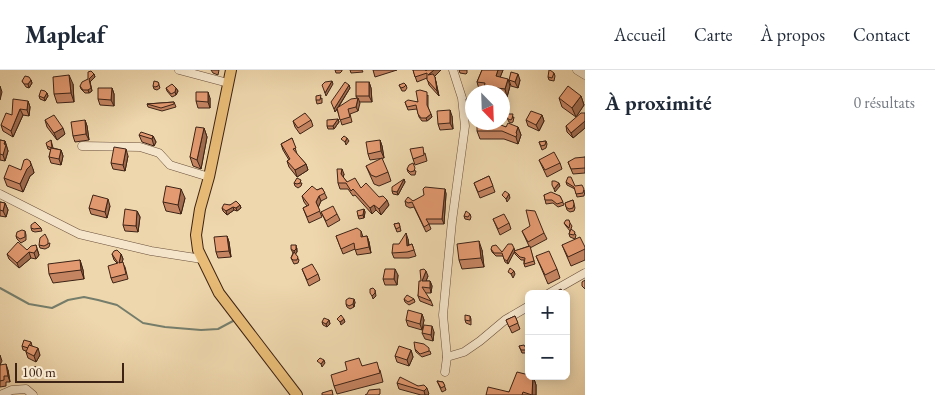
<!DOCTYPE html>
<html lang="fr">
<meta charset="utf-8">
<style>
:root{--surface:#fff;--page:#f6f6f7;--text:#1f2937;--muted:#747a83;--line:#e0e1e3}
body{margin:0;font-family:"EB Garamond",serif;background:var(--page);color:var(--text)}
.controls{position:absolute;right:15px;bottom:15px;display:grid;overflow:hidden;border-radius:8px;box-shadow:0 2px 12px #0003}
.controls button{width:45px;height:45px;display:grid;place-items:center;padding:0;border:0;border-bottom:1px solid var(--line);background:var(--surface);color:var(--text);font:25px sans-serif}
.compass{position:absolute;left:465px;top:15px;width:45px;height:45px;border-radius:50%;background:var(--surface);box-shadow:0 2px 12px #0003;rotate:157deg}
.scale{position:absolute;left:15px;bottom:12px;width:109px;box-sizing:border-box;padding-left:5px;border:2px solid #3d2316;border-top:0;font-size:14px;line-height:18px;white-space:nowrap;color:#3d2316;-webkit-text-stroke:4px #f5e5ca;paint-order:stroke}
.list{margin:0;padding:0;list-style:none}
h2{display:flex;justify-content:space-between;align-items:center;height:65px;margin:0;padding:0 20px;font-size:21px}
h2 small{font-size:16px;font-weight:400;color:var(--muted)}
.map{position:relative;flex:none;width:585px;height:325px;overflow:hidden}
header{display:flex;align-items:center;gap:30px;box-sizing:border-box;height:70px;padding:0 25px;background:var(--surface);border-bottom:1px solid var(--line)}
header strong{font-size:24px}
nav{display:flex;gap:28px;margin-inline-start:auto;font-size:18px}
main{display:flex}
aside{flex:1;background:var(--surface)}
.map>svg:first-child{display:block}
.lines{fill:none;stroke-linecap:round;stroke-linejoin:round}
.stream{stroke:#757e6c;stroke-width:2}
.minor-casing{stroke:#6a503c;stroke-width:9}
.major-casing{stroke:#3d2316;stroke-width:12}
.minor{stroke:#f5e5ca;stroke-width:8}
.major{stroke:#e8bc76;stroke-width:10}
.wall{fill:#c48461;stroke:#3d2316}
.shaded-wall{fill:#a06c4f;stroke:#3d2316}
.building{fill:#e49a71;stroke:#3d2316}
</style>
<header>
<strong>Mapleaf</strong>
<nav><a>Accueil</a><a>Carte</a><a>À propos</a><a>Contact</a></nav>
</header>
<main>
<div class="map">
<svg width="585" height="325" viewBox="0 0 585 325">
<rect width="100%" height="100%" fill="#efd7ad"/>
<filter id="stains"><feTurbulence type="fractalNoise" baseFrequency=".004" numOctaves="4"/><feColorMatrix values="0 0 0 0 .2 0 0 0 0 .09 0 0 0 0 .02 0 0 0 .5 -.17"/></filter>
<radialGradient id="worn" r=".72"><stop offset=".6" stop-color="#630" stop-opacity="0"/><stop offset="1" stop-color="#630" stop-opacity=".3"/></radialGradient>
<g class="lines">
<path class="stream" d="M0,218L29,234L52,238L68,230L84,227L98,230L117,235L143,253L165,257L201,260L218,259L233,251"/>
<g class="minor-casing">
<g id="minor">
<path d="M179,0L228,13"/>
<path d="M577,0L585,5"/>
<path d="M82,76L140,77L159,83L170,95L209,107"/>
<path d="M0,124L79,164L151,181L202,189"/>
<path d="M548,224L585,203"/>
<path d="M447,287L464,282L480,271L505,250L529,236"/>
<path d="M445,302L447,287L443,245L452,151L465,56L462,28L453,0"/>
<path d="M0,325L12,320L26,319L33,325"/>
</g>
</g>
<g class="major-casing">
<path id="major" d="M231,0L209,107L200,139L196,165L198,180L219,223L297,325"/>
</g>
<use href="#minor" class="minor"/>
<use href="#major" class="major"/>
</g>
<g class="wall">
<path d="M211,0H219L218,5L213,3Z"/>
<path d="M335,0H342V1L340,3H336Z"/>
<path d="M350,0H362L363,2L351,3Z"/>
<path d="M373,0H397L375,7Z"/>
<path d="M413,0H441L434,6L436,12L439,26L429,15L427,8L417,12Z"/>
<path d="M459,0H467V3L466,4L460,3Z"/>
<path d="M482,0H503L500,7L510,16L507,27L502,25V22H483L484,20L479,19L477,12Z"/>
<path d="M554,3L555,6L554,11L549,10L548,7Z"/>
<path d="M94,4L95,7L90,12L92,21L89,23H85L81,19L80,16Z"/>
<path d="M31,10L32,13L29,18L26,17L22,11Z"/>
<path d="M509,10H520L518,18L511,16Z"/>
<path d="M158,12L160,18L157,20L154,19L153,16Z"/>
<path d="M369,12L371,18L372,32H359L358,41L350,44L352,52L342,55L337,39L335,42L349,15L350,18L338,38L357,28L356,26Z"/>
<path d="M73,14L74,32L57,33L54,24Z"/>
<path d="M399,15H406L407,18L405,21H402Z"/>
<path d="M112,18L114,24V36L100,35L98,29Z"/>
<path d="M166,18H176L178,21L176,25L172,27L167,21Z"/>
<path d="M47,23L48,26L45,31L40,29L39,26Z"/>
<path d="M428,25V37L432,47L427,51H422L419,47L417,39L408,40L405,32H418Z"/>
<path d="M581,26L584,35L576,47L562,37L559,28Z"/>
<path d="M210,28V38H198L196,31Z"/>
<path d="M322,28V33L317,34L316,30Z"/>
<path d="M472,29V48H470L468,42Z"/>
<path d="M28,31L30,37L29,46L23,45L13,67L3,61L1,55Z"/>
<path d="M174,32L176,37L162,41L148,37L147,34Z"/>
<path d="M585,43V58L573,68L567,62L566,56Z"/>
<path d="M542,45L544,51L539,61L528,56L526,50Z"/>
<path d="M452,46L453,59L440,60L438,54Z"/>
<path d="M514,47L513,52L511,53L509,52L507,48Z"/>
<path d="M338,49L339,52L334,59H328L327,56Z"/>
<path d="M45,50L65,64L57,70L47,57Z"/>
<path d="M85,50L87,56L89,70L75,72L73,66Z"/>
<path d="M311,50L313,56L300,64L295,57L293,51Z"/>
<path d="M496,55L506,57H518L521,65L518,74L504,69H480L477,61Z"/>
<path d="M204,58L207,67L201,99L193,96L190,87Z"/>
<path d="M139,65L153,66L156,72L154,76L142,72Z"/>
<path d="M292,68L297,84L306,94L308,100L297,107L289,97L287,91L289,90L283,80L281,74Z"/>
<path d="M0,70L5,71L8,81L5,91L0,90Z"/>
<path d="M51,70L53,78L61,80L63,86L61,95L51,93L49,87L51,80L48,79L47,76Z"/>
<path d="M380,70L382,76L384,88L370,90L368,84Z"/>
<path d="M546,71L547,74L546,78L542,80L539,72Z"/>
<path d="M425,83L427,91L415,95L413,89Z"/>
<path d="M128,86L125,101L113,99L111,93Z"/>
<path d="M585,87V103L573,104L568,92Z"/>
<path d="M539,90L560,93L562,99L547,107Z"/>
<path d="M366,96L388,102L391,111L379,116L374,114Z"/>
<path d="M33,99L34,103L30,106L23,122L7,116L4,108L21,100Z"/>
<path d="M407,99L416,101L415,105H411L408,102Z"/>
<path d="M344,104L343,107L347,112L379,127L389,135L381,145L376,140L372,144L355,125L353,126L348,119H340L338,113Z"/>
<path d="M489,106L495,122L480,128L474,113Z"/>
<path d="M404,109L405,112L398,125L393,124L392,121Z"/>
<path d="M566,112L585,121L584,126L577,127L575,119L567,115Z"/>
<path d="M294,113H302L301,116L298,118L295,116Z"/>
<path d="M322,118L327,128L321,131L318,137L322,147L309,153L303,138L307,136L304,132L302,126Z"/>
<path d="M445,119L446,124L444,154H429L431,159L426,162L414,137L410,138L406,136L405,131H413Z"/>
<path d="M544,125L560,126L564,135L558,137L553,133L546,134Z"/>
<path d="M185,128L181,144L166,141L163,132Z"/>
<path d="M573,130L575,138L574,141L570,142L567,140L565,133Z"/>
<path d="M0,132L5,133L8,140L6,147L0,146Z"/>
<path d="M230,135H240L241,138L237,141L234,140L227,145L223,141L222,138Z"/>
<path d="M110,136L107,148L91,144L89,138Z"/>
<path d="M364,139L365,142L364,148L359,149L358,146Z"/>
<path d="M137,141L140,147L138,162L125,161L123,155Z"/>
<path d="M321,142L337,144L340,150L328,157L324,148Z"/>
<path d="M470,144L471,147L470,150L465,149L464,146Z"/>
<path d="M493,149L509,153L511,159L500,165Z"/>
<path d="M399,153L401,161L397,162L394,154Z"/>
<path d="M564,153H570L572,156L571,159L576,165L575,169L570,167L569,164L570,161L566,156Z"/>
<path d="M31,158H41L42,161L35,162L32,161Z"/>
<path d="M25,161L26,165V170L21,173L17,169L16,166Z"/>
<path d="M361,161L363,167L367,166L369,172L371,183L357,185L355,179L343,184L336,166Z"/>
<path d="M522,161L544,163L547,169L530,178L535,194L525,197L524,194V190H521L515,184L514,181L508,194L505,192L503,186H496L492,182L491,179L502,182L515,181L529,176Z"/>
<path d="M227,166L229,172L231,187L218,188L216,182Z"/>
<path d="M408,169L409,175L412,174L416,186L409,188H394L392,183L399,174Z"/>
<path d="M50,173L49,177L45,179L40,178L39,175Z"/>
<path d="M36,175L39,185L36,189L31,188L19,198L9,189L7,184L27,180Z"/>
<path d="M562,175L585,177V190L571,196Z"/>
<path d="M297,178V182L295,184L299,190L298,193L294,194L291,188L293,183L291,179Z"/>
<path d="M482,180L484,197L462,199L459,190Z"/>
<path d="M112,184H121L123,189L122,192L125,197L128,209L113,213L111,208L117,193L114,190Z"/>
<path d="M536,186L557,199L560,208L548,214Z"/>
<path d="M80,190L83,200L84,209L53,213L49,204Z"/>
<path d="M302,199L318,204L320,210L309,216Z"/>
<path d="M398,205L397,215H385L383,209Z"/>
<path d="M428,206L426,211H430L432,216L431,223H425L431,231L433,236L420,231L418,226L421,211Z"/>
<path d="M404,229H414L415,232L409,235L405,232Z"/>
<path d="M355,232L354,237L350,239L347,237L346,234Z"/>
<path d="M422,244L424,250L422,260L408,256L406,250Z"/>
<path d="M470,246L471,249V255L466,253L465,250Z"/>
<path d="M515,246L520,259L512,263L506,250Z"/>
<path d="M329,250L330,254L327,257L323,255L322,252Z"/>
<path d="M434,262L433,271L425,269L422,263Z"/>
<path d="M31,272L32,276L40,285L36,292L28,288L26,282V281L23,280L22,276Z"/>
<path d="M519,276L527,280L528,283H522Z"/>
<path d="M415,279L430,281L431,284L422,287L416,282Z"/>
<path d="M411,280L413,287L409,296L397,292L395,286Z"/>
<path d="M0,285L2,291L0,295L8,300L10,312H6V316L0,317Z"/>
<path d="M362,296L380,300L383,312L337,324L334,316Z"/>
<path d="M533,306L536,315V325H486L509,322Z"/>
<path d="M437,311L443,312L446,320L442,322Z"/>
<path d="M397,313L418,316L429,324L428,325H421L399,319Z"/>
</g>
<g class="shaded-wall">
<path d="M434,0H441L430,11L428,5Z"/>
<path d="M498,0H503L498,13L496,6Z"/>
<path d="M94,4L95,7L90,12L92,21L89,23L88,20L89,9Z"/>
<path d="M518,4L520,10L518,18L515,12Z"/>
<path d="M69,5L73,14L74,32L71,23Z"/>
<path d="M435,7L436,12L439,26L437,21Z"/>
<path d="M508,9L510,16L507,27L505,19Z"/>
<path d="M31,10L32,13L29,18L28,14Z"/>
<path d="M332,11L333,14L326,26L325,23Z"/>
<path d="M369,12L371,18L372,32L369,26Z"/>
<path d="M349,15L350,18L335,42L334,39Z"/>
<path d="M0,16L2,22L0,30Z"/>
<path d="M112,18L114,24V36L111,30Z"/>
<path d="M176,18L178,21L176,25L175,22Z"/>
<path d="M208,22L210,28V38L208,32Z"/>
<path d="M47,23L48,26L45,31L44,28Z"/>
<path d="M581,26L584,35L576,47L572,38Z"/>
<path d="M358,28L360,33L358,41L356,37Z"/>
<path d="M28,31L30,37L29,46L27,40Z"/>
<path d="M20,39L23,45L13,67L11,61Z"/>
<path d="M450,40L452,46L453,59L450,53Z"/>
<path d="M431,44L432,47L427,51L426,48Z"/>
<path d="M542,45L544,51L539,61L536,55Z"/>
<path d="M338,49L339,52L334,59L333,56Z"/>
<path d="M85,50L87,56L89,70L86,64Z"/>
<path d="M585,51V58L573,68L571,63Z"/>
<path d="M518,57L521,65L518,74L516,67V63Z"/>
<path d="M63,58L65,64L57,70L54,63Z"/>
<path d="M204,58L207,67L201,99L197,90Z"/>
<path d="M153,66L156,72L154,76L152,69Z"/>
<path d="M347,68L349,71L346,75L345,72Z"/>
<path d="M380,70L382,76L384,88L381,81Z"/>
<path d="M5,71L8,81L5,91L3,85Z"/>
<path d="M126,79L128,86L125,101L123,95Z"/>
<path d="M61,80L63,86L61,95L59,89Z"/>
<path d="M30,91L33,99L34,103L30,106L23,122L20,114Z"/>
<path d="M306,94L308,100L297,107L295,100Z"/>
<path d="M342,99L344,104L343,109L341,104Z"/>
<path d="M404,109L405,112L398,125L397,122Z"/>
<path d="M559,113L560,116L555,122L554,119Z"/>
<path d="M181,119L185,128L181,144L178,135Z"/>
<path d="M445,119L446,124L444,154L442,149Z"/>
<path d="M509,124L510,128L507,132L506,129Z"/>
<path d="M319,126L321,131L318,138L316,132Z"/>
<path d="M108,129L110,136L107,148L105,142Z"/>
<path d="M387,130L389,135L381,145L379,139Z"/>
<path d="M5,133L8,140L6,147L3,141Z"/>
<path d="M240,135L241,138L237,141L236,138Z"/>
<path d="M374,135L376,140L372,144L370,138Z"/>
<path d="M233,137L234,140L227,145L226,141Z"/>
<path d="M364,139L365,142L364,148L363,145Z"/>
<path d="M137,141L140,147L138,162L136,156Z"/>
<path d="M406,163L408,169L409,182L407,176Z"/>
<path d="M227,166L229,172L231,187L229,181Z"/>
<path d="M367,166L369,172L371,183L369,177Z"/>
<path d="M479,171L482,180L484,197L481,188Z"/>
<path d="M296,175L297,182L295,185L294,181Z"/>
<path d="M514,178L515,181L508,194L507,191Z"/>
<path d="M37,179L39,185L36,189L34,183Z"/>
<path d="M29,182L31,188L19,198L17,193Z"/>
<path d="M121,184L123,189L121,198L119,193Z"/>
<path d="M80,190L83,200L84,209L81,200Z"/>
<path d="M395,199L398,205L397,215L394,209Z"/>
<path d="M426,201L428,206L424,216L422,211Z"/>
<path d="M514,201L515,204L513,208L511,204Z"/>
<path d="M430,211L432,216L431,223L430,218Z"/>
<path d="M375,220L376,226L373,229L372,226Z"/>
<path d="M354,229L355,232L354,237L353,234Z"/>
<path d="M422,244L424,250L422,260L420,254Z"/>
<path d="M344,249L345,252L341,255L340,252Z"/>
<path d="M329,250L330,254L327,257L326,254Z"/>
<path d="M432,256L434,262L433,271L431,265Z"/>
<path d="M38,278L40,285L36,292L34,286Z"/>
<path d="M411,280L413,287L409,296L407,290Z"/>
<path d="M324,290L325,293L322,297L321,294Z"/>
<path d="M6,294L8,300L10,312L8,306Z"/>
<path d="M38,300L39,303L35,306L34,303Z"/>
<path d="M533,306L536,315V325H532Z"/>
<path d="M427,318L429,324L428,325H425L424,321Z"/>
</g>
<g class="building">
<path d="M413,0H426V1V0H434L428,5L433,4L435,7L437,21L427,10V3L415,7Z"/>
<path d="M482,0H498L496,6L508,9L505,19L497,18L496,22H483L485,13L477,12Z"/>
<path d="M549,0H550L554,3L552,8L548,7Z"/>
<path d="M91,1L94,4L89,9L91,18L88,20H83L80,16L82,12L88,9V2Z"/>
<path d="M511,2L518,4L515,12L509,10Z"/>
<path d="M69,5L71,23L54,24L53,7Z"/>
<path d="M25,6L29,7L31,10L28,14H24L22,11Z"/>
<path d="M154,11L158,12L159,14L158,16L155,17L153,16Z"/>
<path d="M332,11L325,23L322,15L325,12Z"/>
<path d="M345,12L349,15L334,39L331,32Z"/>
<rect x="356" y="12" width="13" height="14"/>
<path d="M404,13L406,15L404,17L401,18L399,15Z"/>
<path d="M172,14L176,18L175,22L171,24L166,18Z"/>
<path d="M568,16L581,26L572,38L559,28Z"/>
<path d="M98,18H112L111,30L98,29Z"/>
<path d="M41,20L45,21L47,23L44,28L39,26Z"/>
<path d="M420,20L427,22V35L431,44L426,48H421L418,44L416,35L407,37L405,32L408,30L418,32L416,21Z"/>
<path d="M196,22H208V32L196,31Z"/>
<path d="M321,25L320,30H316V26Z"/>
<path d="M358,28L356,37L348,39L350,47L340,50L337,38L351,29Z"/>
<path d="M13,29L28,31L27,40L20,39L11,61L1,55L6,43L12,45Z"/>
<path d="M466,29H472V42H468Z"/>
<path d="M174,32V34L161,38L147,34Z"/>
<path d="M450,40V53L438,54L437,41Z"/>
<path d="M531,41L542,45L536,55L526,50Z"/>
<path d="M305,43L311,50L298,58L293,51Z"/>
<path d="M581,43H585V51L571,63L566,56Z"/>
<path d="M508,44H513L512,49L510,50L507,48Z"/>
<path d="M54,45L63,58L54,63L45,50Z"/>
<path d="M338,49L333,56H327V50Z"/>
<path d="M85,50L86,64L73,66L71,52Z"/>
<path d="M477,52H493V55H501L506,57L508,53L518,57L516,63L517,64L516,67L502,61H477Z"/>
<path d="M196,57L204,58L197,90L190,87Z"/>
<path d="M141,62L153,66L152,69L139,65Z"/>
<path d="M344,66L347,68L345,72L341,69Z"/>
<path d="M292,68L296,78L293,79L306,94L295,100L287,91L290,89L281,74Z"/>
<path d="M0,70L5,71L4,74L6,75L3,85L0,84Z"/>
<path d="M51,70L52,78L47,76L46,73Z"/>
<path d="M380,70L381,81L368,84L366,72Z"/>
<path d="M546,71L545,75L541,76L539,72Z"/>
<path d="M114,77L126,79L123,95L111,93Z"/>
<path d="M423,77L424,85L413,89L410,79Z"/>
<path d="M51,78L61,80L59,89L49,87Z"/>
<path d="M554,82L560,93L545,100L539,90Z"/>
<path d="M585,87V98L571,99L568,92L575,88Z"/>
<path d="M382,88L388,102L376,107L371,105L366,96Z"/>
<path d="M27,89L30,91L31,95L27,99L20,114L4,108L9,95L21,100L24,90Z"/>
<path d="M413,93L415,98L414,101L410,102L407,99L409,95Z"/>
<path d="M337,99H342L341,104L347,112L355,108L361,118L366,113L379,127L383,126L387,130L379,139L374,135L370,138L353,119L351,121L346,113H338Z"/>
<path d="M489,106L493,116L478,122L474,113Z"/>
<path d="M568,107H571L575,116L582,115L584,119L583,123L576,124L574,117L566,112Z"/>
<path d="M297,108L301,110L300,113L297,114L294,113Z"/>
<path d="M404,109L397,122L392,121V117Z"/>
<path d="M552,111H555L559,113L554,119L552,115Z"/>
<path d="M166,116L181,119L178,135L163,132Z"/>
<path d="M312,116L317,120L322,118L325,123L319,126L316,132L320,141L307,147L303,138L309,135L302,126Z"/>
<path d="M425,117L445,119L442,149H426L429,154L424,157L412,132L408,133L405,131L408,127L413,131L424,125L423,119Z"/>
<path d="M505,121L509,124L506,129L502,125Z"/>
<path d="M551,122L560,126L563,132L557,134L552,130H545L544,125Z"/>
<path d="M93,125L108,129L105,142L89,138Z"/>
<path d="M573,130L574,134L573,138L569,139L566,137L565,133Z"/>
<path d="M236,131L240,135L236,138L233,137L226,141L222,138L224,134L230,135Z"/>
<path d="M0,132L5,133L3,141L0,140Z"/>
<path d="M333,136L337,144L326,151L321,142Z"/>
<path d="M125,139L137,141L136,156L123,155Z"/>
<path d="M364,139L363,145L358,146L357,141Z"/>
<path d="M526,140L535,141L544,163L528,172L522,161L530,156Z"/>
<path d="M466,141L470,144L468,147L464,146Z"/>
<path d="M504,144L509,153L498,159L493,149Z"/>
<path d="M566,150H569L570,153L569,158L564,153Z"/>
<path d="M35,152L41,158L34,159L31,158V155Z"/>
<path d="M399,153L400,157L396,159L394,154Z"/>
<path d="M357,158L361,161V167L367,166L369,177L355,180L354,173L341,179L336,166Z"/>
<path d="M571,159L575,162L574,165L569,164Z"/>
<path d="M22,160L25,161V167L20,169L16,166L17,162Z"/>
<path d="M406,163L407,176L412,174L414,180L407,182L392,183L393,174H399Z"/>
<path d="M45,164L48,170V174L44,176L39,175L40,168Z"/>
<path d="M227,166L229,181L216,182L214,167Z"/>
<path d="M580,167L585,177V179L568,187L562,175Z"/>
<path d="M479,171L481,188L459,190L457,174Z"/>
<path d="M18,172L27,180L31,176L36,175L37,179L34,183L29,182L17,193L7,184Z"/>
<path d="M508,174H512L514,178L507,191L504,189L502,183H494L491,179L492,176L496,175L502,182Z"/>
<path d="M291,175H296V179L294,181L291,179Z"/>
<path d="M530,176L534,191L524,194L525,188L520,187L514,181Z"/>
<path d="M117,180L121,184L119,193L123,192L126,204L111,208L108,196L118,193L112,184L114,181Z"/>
<path d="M549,181L557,199L545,205L536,186Z"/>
<path d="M294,182L298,187L297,190H293L291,188Z"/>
<path d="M80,190L81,200L49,204L48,194Z"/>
<path d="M312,194L318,204L307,210L302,199Z"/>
<path d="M510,198L514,201L511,204L508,202Z"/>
<path d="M385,199H395L394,209H383Z"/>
<path d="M424,199L426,201L422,211H430V218L422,217L431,231L418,226L419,211H421L420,200Z"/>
<path d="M585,210V219L582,216V212Z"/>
<path d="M373,218L375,220V223L372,226L370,223V219Z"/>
<path d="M561,219L564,224H551Z"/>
<path d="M407,225L414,229L408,232L404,229Z"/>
<path d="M349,228L354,229L353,234L349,236L346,234V230Z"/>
<path d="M408,240L422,244L420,254L406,250Z"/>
<path d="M341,245L344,249L340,252L337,249Z"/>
<path d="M465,245L470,246V251L465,250Z"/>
<path d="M515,246L518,253L509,257L506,250Z"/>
<path d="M324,248L329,250L326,254L322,252Z"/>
<path d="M424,255L432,256L431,265L422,263Z"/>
<path d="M24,270L31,272L28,278L22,276Z"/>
<path d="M414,272L424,274L429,278V281L420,284L415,279Z"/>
<path d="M29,275L38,278L34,286L26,282Z"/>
<path d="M524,275L527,280H521L519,276Z"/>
<path d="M399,276L411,280L407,290L395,286Z"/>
<path d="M320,288L324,290L321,294L317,291Z"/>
<path d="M359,288L362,296L377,292L380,303L334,316L331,305L347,300L345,292Z"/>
<path d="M6,294L8,306H4V310L0,311V295Z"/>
<path d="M35,296L38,300L34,303L32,299Z"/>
<path d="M517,302L529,305V306H533L532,325L523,322L522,325H486L488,317L509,322Z"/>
<path d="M400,307L418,316L424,315L427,318L424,321L397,313Z"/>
<path d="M437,311L443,312L445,316L441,318Z"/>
<path d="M380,319V324L378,325H365L367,324L369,320Z"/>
<path d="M332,320L333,325H322V323Z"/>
</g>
<rect width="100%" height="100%" filter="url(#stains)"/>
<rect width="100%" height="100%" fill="url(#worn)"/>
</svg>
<div class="controls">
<button>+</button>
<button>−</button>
</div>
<svg class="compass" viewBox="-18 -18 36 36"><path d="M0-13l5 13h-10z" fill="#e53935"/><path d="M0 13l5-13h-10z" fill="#747a83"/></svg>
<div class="scale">100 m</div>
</div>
<aside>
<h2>À proximité<small>0 résultats</small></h2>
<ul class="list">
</ul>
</aside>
</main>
